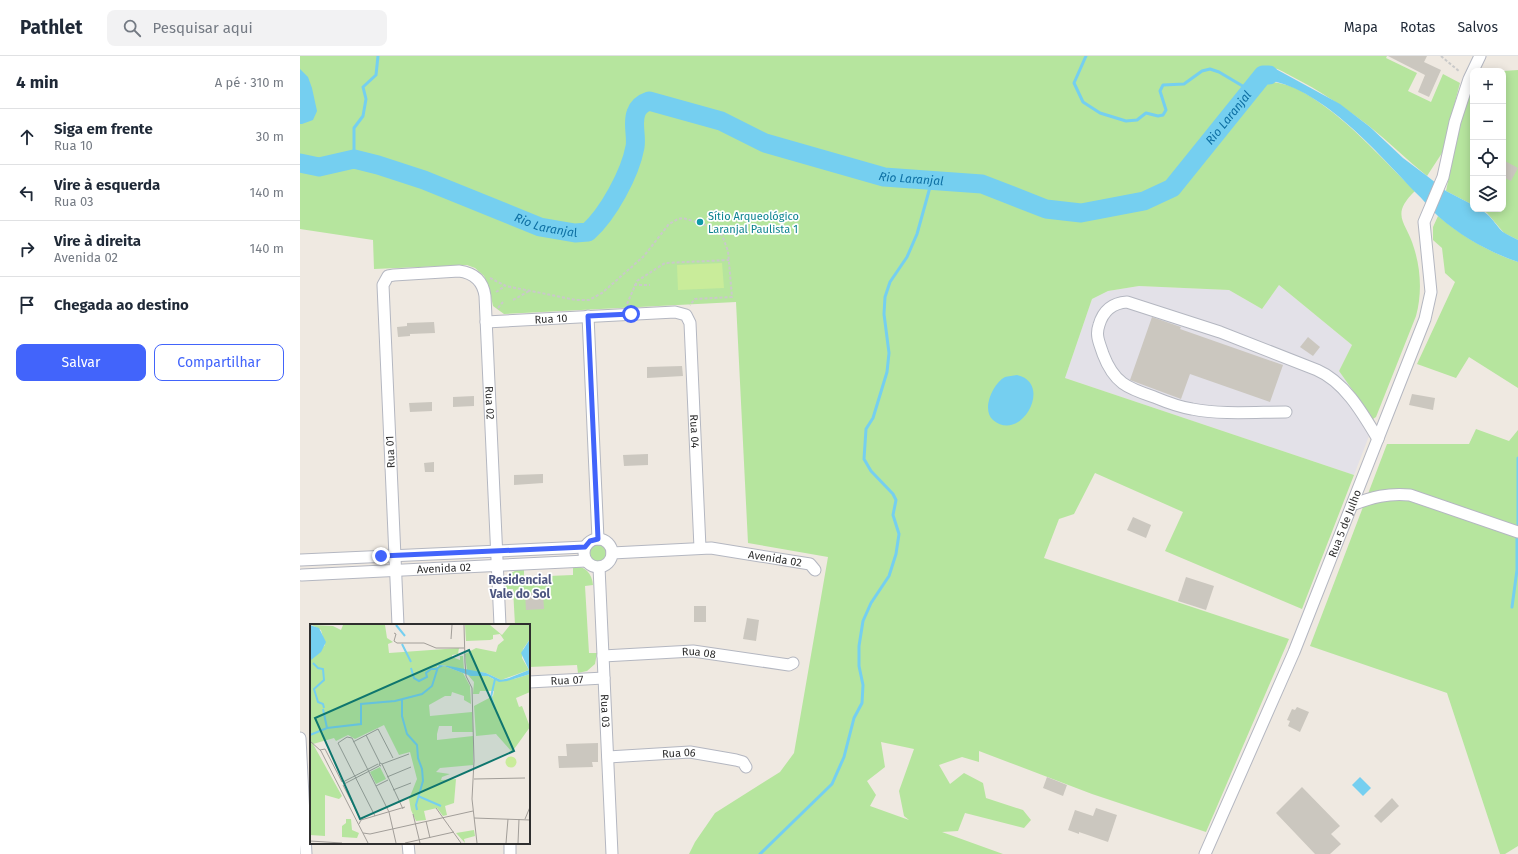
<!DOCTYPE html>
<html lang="pt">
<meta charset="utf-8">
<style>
:root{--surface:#fff;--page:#f2f2f3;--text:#1f2937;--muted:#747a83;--line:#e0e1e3;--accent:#4264fb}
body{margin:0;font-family:"Fira Sans",sans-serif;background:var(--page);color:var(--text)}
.controls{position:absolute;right:12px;top:12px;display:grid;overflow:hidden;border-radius:8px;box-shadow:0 2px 10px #0003}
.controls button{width:36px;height:36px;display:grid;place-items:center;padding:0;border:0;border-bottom:1px solid var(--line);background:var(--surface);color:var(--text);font:20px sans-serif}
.stop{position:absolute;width:12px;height:12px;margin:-9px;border:3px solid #4264fb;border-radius:50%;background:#fff}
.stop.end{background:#4264fb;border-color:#fff;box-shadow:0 1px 4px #0008}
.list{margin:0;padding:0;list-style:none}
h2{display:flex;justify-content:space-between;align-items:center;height:52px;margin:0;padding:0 16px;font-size:17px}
h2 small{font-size:13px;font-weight:400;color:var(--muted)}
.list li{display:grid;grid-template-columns:26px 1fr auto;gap:12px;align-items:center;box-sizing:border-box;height:56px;padding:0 16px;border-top:1px solid var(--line)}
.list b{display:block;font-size:15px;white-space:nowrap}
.list p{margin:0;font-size:13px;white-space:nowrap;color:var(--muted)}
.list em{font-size:13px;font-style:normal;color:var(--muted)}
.actions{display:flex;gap:8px;padding:12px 16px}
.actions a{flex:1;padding:9px 0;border:1px solid var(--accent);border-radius:8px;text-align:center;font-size:14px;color:var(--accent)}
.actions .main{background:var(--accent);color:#fff}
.icon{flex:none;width:22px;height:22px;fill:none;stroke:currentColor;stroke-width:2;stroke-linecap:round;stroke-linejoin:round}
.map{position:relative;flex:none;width:1218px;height:798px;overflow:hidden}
header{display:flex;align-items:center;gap:24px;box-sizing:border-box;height:56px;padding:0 20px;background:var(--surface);border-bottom:1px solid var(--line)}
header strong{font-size:19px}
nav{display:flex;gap:22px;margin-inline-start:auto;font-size:14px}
.search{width:280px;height:36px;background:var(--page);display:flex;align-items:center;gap:10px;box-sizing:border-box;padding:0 14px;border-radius:8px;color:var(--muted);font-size:15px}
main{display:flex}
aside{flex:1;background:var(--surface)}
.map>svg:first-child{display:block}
.industrial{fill:#e3e1e8}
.green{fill:#b6e59e;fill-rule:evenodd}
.pitch{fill:#c9ec9a}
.water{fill:#75cff0}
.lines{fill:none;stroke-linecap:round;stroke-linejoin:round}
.stream{stroke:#75cff0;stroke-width:3}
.river{stroke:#75cff0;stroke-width:19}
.building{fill:#cbc7bf}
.minor-casing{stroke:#b4b7c1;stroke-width:13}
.path{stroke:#c9c9c9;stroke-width:2;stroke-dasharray:3 2;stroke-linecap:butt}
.minor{stroke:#fff;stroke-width:11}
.route{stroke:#4264fb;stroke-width:5}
.culture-dot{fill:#0f9aa8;stroke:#fff;stroke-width:1.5}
.labels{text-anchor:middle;stroke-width:3.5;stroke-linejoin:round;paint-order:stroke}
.culture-label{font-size:11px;fill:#0d838f;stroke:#fff;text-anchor:start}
.street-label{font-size:11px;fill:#2e2e2e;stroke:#fff}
.water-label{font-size:12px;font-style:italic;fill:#0d6fa3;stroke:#fff}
.neighbourhood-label{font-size:12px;font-weight:bold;fill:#4d5680;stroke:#fff}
.inset-river{fill:none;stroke:#75cff0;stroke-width:2}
.inset-road{fill:none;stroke:#a29e99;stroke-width:1}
.view{fill:#0f766e;fill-opacity:0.15;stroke:#0f766e;stroke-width:2}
.inset-edge{fill:none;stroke:#2e2e2e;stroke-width:2}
</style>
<header>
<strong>Pathlet</strong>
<div class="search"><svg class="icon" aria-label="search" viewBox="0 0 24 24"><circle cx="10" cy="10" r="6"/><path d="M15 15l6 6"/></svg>Pesquisar aqui</div>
<nav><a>Mapa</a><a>Rotas</a><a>Salvos</a></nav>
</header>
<main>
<aside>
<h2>4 min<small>A pé · 310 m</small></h2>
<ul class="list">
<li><svg class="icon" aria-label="ahead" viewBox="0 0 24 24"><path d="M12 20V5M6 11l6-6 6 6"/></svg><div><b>Siga em frente</b><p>Rua 10</p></div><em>30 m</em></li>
<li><svg class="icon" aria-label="left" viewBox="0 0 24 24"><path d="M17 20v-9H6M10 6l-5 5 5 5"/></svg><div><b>Vire à esquerda</b><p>Rua 03</p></div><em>140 m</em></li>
<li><svg class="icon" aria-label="right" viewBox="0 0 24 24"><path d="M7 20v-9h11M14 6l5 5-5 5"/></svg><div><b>Vire à direita</b><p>Avenida 02</p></div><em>140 m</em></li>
<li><svg class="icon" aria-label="arrive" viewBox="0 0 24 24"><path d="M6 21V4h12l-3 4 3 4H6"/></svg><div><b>Chegada ao destino</b></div></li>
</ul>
<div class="actions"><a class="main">Salvar</a><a>Compartilhar</a></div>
</aside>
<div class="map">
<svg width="1218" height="798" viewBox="0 0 1218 798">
<rect width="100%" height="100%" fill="#efe9e1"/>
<path class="industrial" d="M979,229L1052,289L1039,315L1073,363L1063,370L1069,380L1054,419L765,322L792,243L808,235L839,230L929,234L962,253Z"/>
<g class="green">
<path d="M0,0H1087L1086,2L1117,17L1108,35L1131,46L1143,18L1160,27L1142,97L1127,120C1107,104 1089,86 1069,70C1044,51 1019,34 991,20C983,16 975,10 966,12C959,13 956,18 953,24C970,25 988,27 1003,36C1046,61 1079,100 1115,135C1089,160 1107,166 1114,192C1121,214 1122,238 1116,260L1076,361L1073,363L1039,315L1052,289L979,229L962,253L929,234L839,230L808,235L792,243L765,322L1054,419L1002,553L865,495L883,456L795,417L774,458L759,463L744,502L989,583L906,776L792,738L679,695V706L662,701L639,709L650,728L664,717L683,727L686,742L723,754L731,764L724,772L665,757L658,775L642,776L703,798H389L395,786L415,757L480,716L494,697L528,501L448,487L436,246L204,258L193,250L189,231L184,220L175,212L167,209L74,213L73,184L0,173ZM581,686L614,693L599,735L604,760L609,764L570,750L576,739L567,725L585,711Z"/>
<path d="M1218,14V184L1204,177L1187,157L1180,153H1203V15Z"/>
<path d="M1173,31V149L1146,135L1160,68Z"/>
<path d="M1138,160C1162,180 1188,196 1218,206V332L1169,301L1156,322L1117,308L1155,226L1145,217L1142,192L1133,184V171Z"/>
<path d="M1176,373L1209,385L1218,374V790L1205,798H1200L1147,637L1010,590L1087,388H1169Z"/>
<circle cx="298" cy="497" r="9"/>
<path d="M273,510C285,510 292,517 293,529L285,530L289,597H297L295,608L287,615L278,617L277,609L229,611V569H215L213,533H205C205,521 212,513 224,513V521L273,519Z"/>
</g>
<path class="pitch" d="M422,207L424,232L378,234L377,209Z"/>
<g class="water">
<path d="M964,12H974L1040,48L1070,71L1103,102L1127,120L1146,135L1173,149V153C1189,153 1193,167 1203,176C1207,179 1213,181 1218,184V206C1189,196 1162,181 1139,161C1130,153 1123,143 1114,135C1077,96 1021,31 966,24L951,35C953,24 954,17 964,12Z"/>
<path d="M0,13L8,21L12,32L17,55L13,64L2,68H0Z"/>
<path d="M717,319C754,327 721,388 693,364C681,354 693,327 705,321C708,320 713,320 717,319Z"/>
<path d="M1060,721L1071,732L1063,740L1052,729Z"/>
</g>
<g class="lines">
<g class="stream">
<path d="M786,0L774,27L783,46L800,57L826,65L837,64L846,57L858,60L863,59L866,54L860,35L863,29L884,28L902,15L910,13L919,16L951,35"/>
<path d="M54,103V72L63,60L66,43L63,31L76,19L78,0"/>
<path d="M1218,468V402"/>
<path d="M1212,551L1217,514V480"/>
<path d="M460,798L532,728L544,701L554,662L562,647L563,629L559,610V590L563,565L571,547L589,520L596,498L599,478L593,459L596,444L593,438L571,415L564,403L566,373L573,362L587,316L589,297L584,258L585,241L590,226L607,201L617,178L632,124"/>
</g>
<path class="river" id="s1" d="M0,107L19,111L54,103L78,109L124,124L240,171L275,177L288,176C308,158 330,118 335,91C337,80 332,68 336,57C338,51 343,47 349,45L421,65L465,87L584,121L682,128L746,153L781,157L844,145L872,132L963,19H969"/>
</g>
<g class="building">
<path d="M1088,0H1127L1124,6L1141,14L1129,41L1118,36L1125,19Z"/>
<path d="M1203,104L1218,112L1211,125L1203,121Z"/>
<path d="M852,261L881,271L880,273L983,309L970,346L890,318L881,343L830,324Z"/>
<path d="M134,266L135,277L110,278V280L98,281L97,271L107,270V267Z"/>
<path d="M1008,281L1020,291L1013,300L1000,291Z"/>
<path d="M382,310L383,320L347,322V311Z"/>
<path d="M1112,338L1135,342L1133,354L1109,349Z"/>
<path d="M174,340V350L153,351V341Z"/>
<path d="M132,346V355L110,356L109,347Z"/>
<path d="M348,398V409L324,410L323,399Z"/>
<path d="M134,406V416H125L124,407Z"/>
<path d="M243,418V427L214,429V419Z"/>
<path d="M833,461L851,469L846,482L827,474Z"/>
<path d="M886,521L914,530L906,554L878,545Z"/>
<path d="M225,537H243L244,553L226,554Z"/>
<rect x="394" y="550" width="12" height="16"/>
<path d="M447,562L459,564L456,585L443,583Z"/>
<path d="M997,651L1009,656L1000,676L988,670L990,665L987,664L992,653L995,654Z"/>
<path d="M298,687V706H292L293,711L259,712L258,700H267L266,688Z"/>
<path d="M747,721L767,729L763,740L743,732Z"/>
<path d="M1002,731L1040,770L1031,778L1041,788L1030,798H1015L976,757Z"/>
<path d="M1092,742L1099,750L1081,767L1074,760Z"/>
<path d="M796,752L817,759L808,786L779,776V778L768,774L775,754L793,760Z"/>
</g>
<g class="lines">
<g class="minor-casing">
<g id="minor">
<path d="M288,260L298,483"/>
<path id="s2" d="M186,266L375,256L386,259L390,267L400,492"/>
<path d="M986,356C956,356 922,359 892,353C879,351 866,346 854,341C827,332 814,327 803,298C800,288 795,280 799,269C803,255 812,247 827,246L920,276L1017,314C1045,326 1063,358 1078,383"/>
<path d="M1052,449C1072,441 1088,437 1110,439L1218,476"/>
<circle cx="298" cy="497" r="14"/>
<path id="s3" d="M312,497L411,492L510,508L515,514"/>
<path d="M1,504L285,491"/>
<path id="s4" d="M299,511L312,798"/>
<path id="s5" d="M2,519L286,505"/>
<path id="s6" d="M98,569L83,229L88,220L94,219L159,215C174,217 183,225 185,240L200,569"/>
<path id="s7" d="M303,600L393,595L489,609L493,607"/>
<path id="s8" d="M229,626L304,622"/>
<path d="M0,682L6,798"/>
<path id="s9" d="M308,701L390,696L436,704L443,706L446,711"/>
<path d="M108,787L109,798"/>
<path d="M210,787V798"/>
<path id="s10" d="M905,798L994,596L1125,263L1131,236L1124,166L1143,121L1155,66L1169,23L1180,0"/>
</g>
</g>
<g class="path">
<path d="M1141,0L1160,16"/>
<path d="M190,222L206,230L276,244H289L302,237L344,200L369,168L378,163L383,162L412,171L422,179L428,195L432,241L395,243L390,249"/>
<path d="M334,229H350"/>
<path d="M196,236L205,230"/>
<path d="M213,244L229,235"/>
<path d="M327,248L337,225L365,207L429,204"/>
<path d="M198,252L203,246"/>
</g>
<use href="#minor" class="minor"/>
</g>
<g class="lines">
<path class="route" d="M81,500L285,491L290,485L298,483L288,260L331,258"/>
</g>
<circle class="culture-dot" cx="400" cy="166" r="4"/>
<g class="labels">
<g class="culture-label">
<text x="408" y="164">Sítio Arqueológico<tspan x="408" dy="13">Laranjal Paulista 1</tspan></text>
</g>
<g class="street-label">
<text dy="4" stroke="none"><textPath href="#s2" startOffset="65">Rua 10</textPath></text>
<text dy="4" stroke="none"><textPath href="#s6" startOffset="568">Rua 02</textPath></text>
<text dy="4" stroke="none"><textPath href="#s2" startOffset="318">Rua 04</textPath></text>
<text transform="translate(90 396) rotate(-93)" y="4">Rua 01</text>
<text dy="4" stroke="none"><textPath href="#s10" startOffset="359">Rua 5 de Julho</textPath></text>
<text dy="4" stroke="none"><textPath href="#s3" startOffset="164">Avenida 02</textPath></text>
<text dy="4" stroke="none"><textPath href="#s5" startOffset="142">Avenida 02</textPath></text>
<text dy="4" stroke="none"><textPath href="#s7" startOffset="96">Rua 08</textPath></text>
<text dy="4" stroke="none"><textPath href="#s8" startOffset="38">Rua 07</textPath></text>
<text dy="4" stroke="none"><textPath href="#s4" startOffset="144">Rua 03</textPath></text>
<text dy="4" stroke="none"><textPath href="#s9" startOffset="71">Rua 06</textPath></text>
</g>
<g class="water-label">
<text dy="4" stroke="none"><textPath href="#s1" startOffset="1088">Rio Laranjal</textPath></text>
<text dy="4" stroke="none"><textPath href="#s1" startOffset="728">Rio Laranjal</textPath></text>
<text dy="4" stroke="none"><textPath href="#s1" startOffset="259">Rio Laranjal</textPath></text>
</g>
<g class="neighbourhood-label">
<text x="220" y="528">Residencial<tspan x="220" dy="14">Vale do Sol</tspan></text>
</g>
</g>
<g transform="translate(10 568)">
<rect width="220" height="220" fill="#efe9e1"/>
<path d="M2,1L23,2L31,6L33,1H75L77,14L83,18L78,20L79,29L149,24L148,30L142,31V33L150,36V32H153L154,46L133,41L127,42V44L134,42L153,49L160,62L161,80L154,76V72L142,68L141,72H135L119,81L120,92L162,88L163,108H142V102H129L127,110V116L163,112V141L130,144L126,148L140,150L132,153L131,156L146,155L144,179L135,182L137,191L133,192L127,184L114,187L116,196L106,197L101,186L99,175L107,155L100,128L89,131L74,101L45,115L38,111L26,117L24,114L3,120L32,172L29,175L15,171V212L0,211V36L15,21L11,6ZM155,1H180L192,11L200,1H220V15L213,25L212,34L219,46L191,56L176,49L157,47L155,30L166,24L186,28L188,21L194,16L190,10L183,11V15L180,16L156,17ZM220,50V68L206,74L209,83L212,82L220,103L202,128L186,110L166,112L164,82L183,72L184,67H170L169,70H163L164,58L158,51L178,52L185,56L204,55ZM70,143L76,155L66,160L60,148ZM36,195H41L42,206L49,209L47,214L32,213V202L36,199ZM164,206L165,212L154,215L155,219L146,209Z" fill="#b6e59e"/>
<path d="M195.5 138a5.5 5.5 0 1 1 11 0a5.5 5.5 0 1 1-11 0Z" fill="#c9ec9a"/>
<path d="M0,1L9,4L16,18L11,28L1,36ZM220,15V50L197,57L189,58L178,52H161L134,42L127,45L129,41L139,42L176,49L191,56L199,54L219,46L211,29Z" fill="#75cff0"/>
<path class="inset-river" d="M86,1L95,12M92,20L101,38M3,39L8,44L13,45L14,56L4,65L8,78L13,80L14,84M101,44L104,54L109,57L117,53L116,49L121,45H127M92,75V92L97,110L107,121L108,134L112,145L113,157L106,181L107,186M13,85L17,104M185,85L181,73L185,55M0,111L17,104L51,100V80L85,77L112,70L122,62L128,43M108,172L131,182"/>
<path class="inset-road" d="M154,1L155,38L156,52L162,64L164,137L162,175L167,219M84,9L86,10L84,17L87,19H114L126,24H154M141,15L142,1M56,111L70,139M0,117L11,127L58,219M43,118L68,105L83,134M10,126L15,125L32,158M72,140L99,130M71,142L69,141L70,139L72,140L93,185M77,153L101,143M164,155L215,154M33,158L68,140M34,160L69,142M33,161L51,196L49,200M66,162L78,156M83,166L101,159M126,184L151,219M103,190L110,219M65,192L28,119L37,113L42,114L79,188L86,219M164,194L220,196M215,195L220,183M51,196L95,183M116,197L120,214M53,209L60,210L163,187M0,217L32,219M95,219L144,208M196,219L198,195M208,219L209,195"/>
<path class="view" d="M159,26L204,127L50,195L5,94Z"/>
<rect width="220" height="220" class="inset-edge"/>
</g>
</svg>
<div class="controls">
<button>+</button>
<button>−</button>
<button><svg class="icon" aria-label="locate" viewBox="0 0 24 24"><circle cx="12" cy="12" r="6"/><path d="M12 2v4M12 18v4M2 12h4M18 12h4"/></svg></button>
<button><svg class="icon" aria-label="layers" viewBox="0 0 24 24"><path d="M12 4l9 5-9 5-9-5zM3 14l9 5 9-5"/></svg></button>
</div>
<div class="stop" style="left:331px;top:258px"></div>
<div class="stop end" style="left:81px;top:500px"></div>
</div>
</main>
